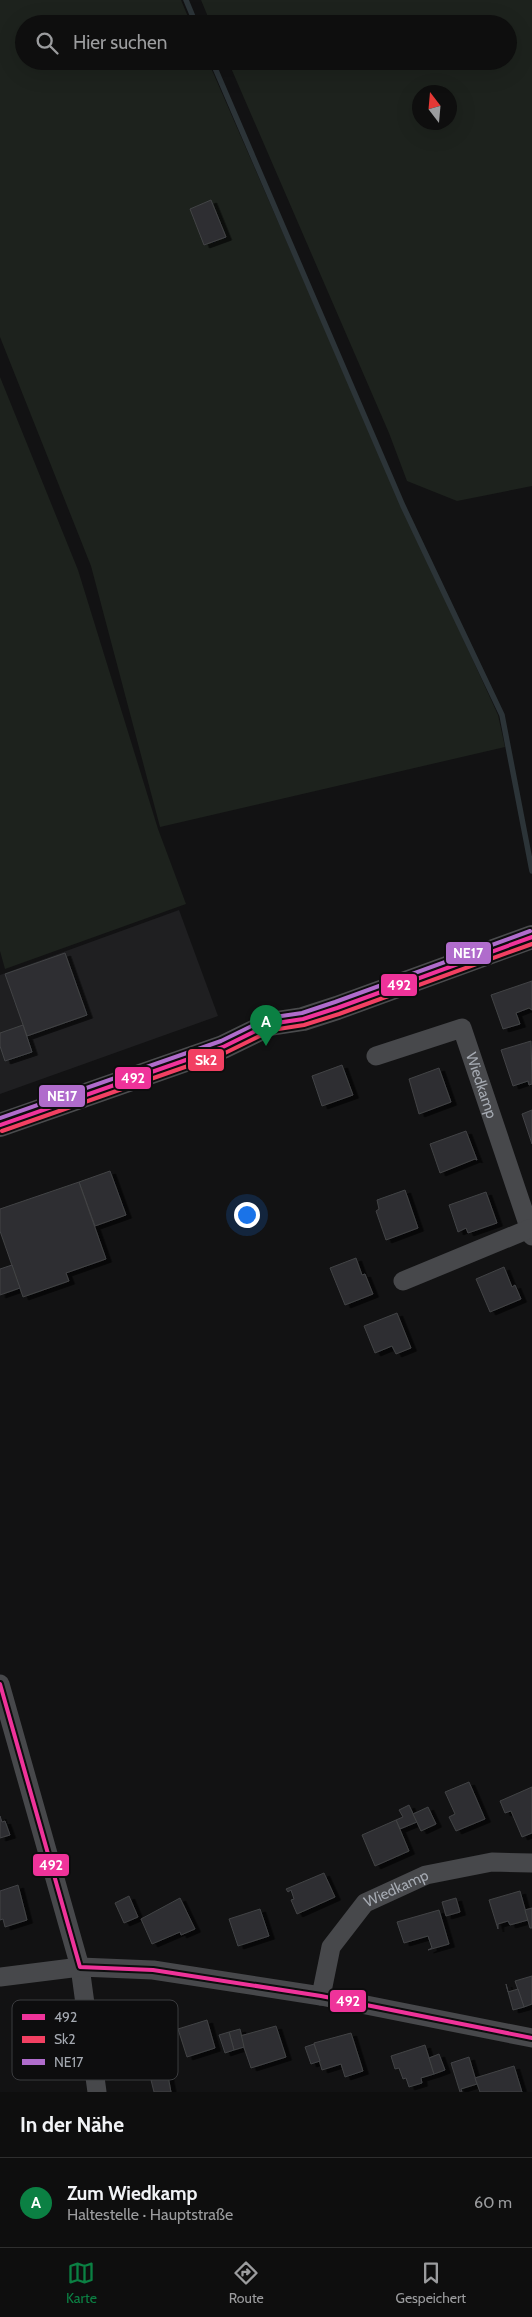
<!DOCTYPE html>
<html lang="de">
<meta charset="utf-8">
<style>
:root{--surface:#0e0e0e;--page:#1c1c1c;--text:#f1f3f6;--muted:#9b9c9e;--line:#2e2e2e;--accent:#0b8043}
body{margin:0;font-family:Cabin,sans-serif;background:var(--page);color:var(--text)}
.compass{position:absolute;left:412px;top:85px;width:45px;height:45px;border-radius:50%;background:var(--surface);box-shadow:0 5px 20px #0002;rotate:344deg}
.you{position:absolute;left:246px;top:1214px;width:18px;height:18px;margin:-12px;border:4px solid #fff;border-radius:50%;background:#1a73e8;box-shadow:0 0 0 8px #1a73e833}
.badge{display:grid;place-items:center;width:32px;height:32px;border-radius:50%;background:var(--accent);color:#fff;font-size:16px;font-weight:700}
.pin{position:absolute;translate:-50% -41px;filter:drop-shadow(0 1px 2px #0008)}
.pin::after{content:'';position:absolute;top:26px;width:18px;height:15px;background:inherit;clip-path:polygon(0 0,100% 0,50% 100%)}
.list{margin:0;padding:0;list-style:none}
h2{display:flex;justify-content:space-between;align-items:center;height:65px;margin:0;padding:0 20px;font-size:21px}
h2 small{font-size:16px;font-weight:400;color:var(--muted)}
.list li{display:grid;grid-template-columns:32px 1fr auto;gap:15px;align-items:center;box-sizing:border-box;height:90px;padding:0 20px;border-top:1px solid var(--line)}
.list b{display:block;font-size:19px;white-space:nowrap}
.list p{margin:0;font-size:16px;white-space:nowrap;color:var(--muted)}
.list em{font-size:16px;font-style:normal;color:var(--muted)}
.icon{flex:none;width:28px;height:28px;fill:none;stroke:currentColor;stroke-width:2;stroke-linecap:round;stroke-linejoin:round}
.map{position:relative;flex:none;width:532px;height:2092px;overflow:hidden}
.search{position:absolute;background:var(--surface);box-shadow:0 5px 20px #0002;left:15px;right:15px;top:15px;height:55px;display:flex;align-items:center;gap:12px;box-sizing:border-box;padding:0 18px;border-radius:28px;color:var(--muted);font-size:19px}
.sheet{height:155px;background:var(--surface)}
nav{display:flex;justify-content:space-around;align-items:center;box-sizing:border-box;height:70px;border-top:1px solid var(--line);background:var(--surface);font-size:14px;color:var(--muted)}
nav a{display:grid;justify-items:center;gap:2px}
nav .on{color:var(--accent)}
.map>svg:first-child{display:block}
.built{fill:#1f1f21}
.green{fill:#1d221d;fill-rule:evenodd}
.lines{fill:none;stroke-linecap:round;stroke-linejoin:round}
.stream{stroke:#2c3438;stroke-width:5.5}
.building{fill:#2e2f30;stroke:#424346;filter:url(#shadow)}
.minor{stroke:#47484b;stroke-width:19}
.major{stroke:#4a4b4d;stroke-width:24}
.bus-1-casing{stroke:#0d0d0e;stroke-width:8}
.bus-2-casing{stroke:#0d0d0e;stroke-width:8}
.bus-3-casing{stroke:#0d0d0e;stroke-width:8}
.bus-1{stroke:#ef339a;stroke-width:4}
.bus-2{stroke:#f24062;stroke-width:4}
.bus-3{stroke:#b06ccc;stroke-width:4}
.labels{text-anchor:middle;stroke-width:4;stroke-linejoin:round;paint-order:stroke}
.street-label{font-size:15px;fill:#a5aab2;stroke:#0d0d0e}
.key{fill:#0d0d0e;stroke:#3b3c3f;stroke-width:1}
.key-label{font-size:14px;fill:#a5aab2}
.line-badge{stroke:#0d0d0e;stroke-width:2}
.badge-label{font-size:14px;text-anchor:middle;font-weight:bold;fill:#fff}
</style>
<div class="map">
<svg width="532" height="2092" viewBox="0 0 532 2092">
<defs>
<filter id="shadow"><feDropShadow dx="5.5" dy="3" stdDeviation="0" flood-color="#0009"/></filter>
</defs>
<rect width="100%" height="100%" fill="#121213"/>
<path class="built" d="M179,910L218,1016L0,1094V975Z"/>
<g class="green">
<path d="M0,0H181L191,24H24V61H208L386,469L498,715L505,747L160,827L91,566L0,337Z"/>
<path d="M201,0H532V486L457,501L407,481L389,433L228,61H508V24H211ZM420,92H450V122H420Z"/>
<path d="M0,377L78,570L158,829L186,904L5,969L0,951Z"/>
</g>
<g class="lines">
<g class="stream">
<path d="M186,0L196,24"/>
<path d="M212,61L403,506L502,715L532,871"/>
</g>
</g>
<g class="building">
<path d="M211,200L226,237L204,245L190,209Z"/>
<path d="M65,953L87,1015L27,1036L5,974Z"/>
<path d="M532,981V1010L529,1008L516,1013L520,1024L503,1029L491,995Z"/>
<path d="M23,1025L32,1052L5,1061L0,1046V1033Z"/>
<path d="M531,1041L532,1084L529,1085L528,1081L513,1086L501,1050Z"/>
<path d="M342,1065L353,1095L322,1106L312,1076Z"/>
<path d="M439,1068L451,1102L419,1114L409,1079Z"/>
<path d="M532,1110V1144L522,1114Z"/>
<path d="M466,1131L477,1160L475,1159L440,1173L430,1144Z"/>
<path d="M110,1171L126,1215L95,1226L79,1182Z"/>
<path d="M79,1182L106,1259L66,1273L69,1281L23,1297L0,1231V1209Z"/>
<path d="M405,1190L418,1228L386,1240L376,1211L379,1209L377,1200Z"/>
<path d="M486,1192L497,1223L468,1233L466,1228L458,1232L449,1205Z"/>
<path d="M356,1258L362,1275L365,1274L373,1294L345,1305L330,1268Z"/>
<path d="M12,1265L20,1288L0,1295V1269Z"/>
<path d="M504,1267L512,1287L515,1285L521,1299L490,1312L476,1279Z"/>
<path d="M397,1313L411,1348L396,1354L392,1346L375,1353L364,1326Z"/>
<path d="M469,1782L485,1819L456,1831L449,1817L455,1814L445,1792Z"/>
<path d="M532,1787V1833L522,1837L511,1811L505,1813L500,1801Z"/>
<path d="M409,1805L417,1822L400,1829L396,1820L403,1817L399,1810Z"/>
<path d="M428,1807L436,1824L421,1831L413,1814Z"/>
<path d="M0,1816L2,1822L5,1821L10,1835L0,1838Z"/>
<path d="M396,1820L409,1851L375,1866L362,1835Z"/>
<path d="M324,1873L335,1897L297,1914L291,1900L294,1899L291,1890L288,1892L286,1889Z"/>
<path d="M18,1885L27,1920L5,1927L3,1919L0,1920V1891Z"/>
<path d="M520,1891L528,1920L510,1925L508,1921L498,1924V1929L489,1900Z"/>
<path d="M129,1896L138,1917L124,1923L115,1903Z"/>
<path d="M180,1898L195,1929L181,1935L180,1932L152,1944L141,1919Z"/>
<path d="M456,1898L460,1912L446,1916L442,1902Z"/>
<path d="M532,1908V1928H530L525,1910Z"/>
<path d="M260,1909L269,1936L238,1946L229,1919Z"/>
<path d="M439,1910L449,1944L428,1950L432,1948L428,1936L404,1943L397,1922Z"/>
<path d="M532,1976V2004L524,2007L515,1981Z"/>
<path d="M506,1984L508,1992L518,1989L524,2007L513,2010Z"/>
<path d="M207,2020L215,2048L187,2057L178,2029Z"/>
<path d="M276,2026L286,2057L251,2068L240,2036Z"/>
<path d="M240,2029L244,2047L234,2050L229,2032Z"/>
<path d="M229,2032L234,2050L225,2053L219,2035Z"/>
<path d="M351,2033L363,2071L345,2077L341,2064L322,2070L314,2043Z"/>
<path d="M314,2044L320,2061L311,2064L305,2047Z"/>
<path d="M425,2045L434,2074L421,2078L422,2083L409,2087L406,2078L403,2079L399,2068L395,2069L391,2056Z"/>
<path d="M439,2054L445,2070L434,2074L429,2058Z"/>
<path d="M469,2057L477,2084L461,2089L462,2092H460L451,2063Z"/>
<path d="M514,2066L522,2092H480L475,2078Z"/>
<path d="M168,2076L171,2092H154L151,2080Z"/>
</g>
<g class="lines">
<g class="minor">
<path id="s1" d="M376,1056L462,1028L532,1236"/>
<path d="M403,1281L529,1229"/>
<path d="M0,1684L80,1967L97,2092"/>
<path d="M0,1977L80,1967L153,1970L321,1996L532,2038"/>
<path id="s2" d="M321,1996L331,1947L365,1903L426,1875L492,1862L532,1863"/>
</g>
<path class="major" d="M0,1125L223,1047L270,1024L303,1019L337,1008L532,937"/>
<g class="bus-1-casing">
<g id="bus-1">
<path d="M0,1125L223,1047L270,1024L303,1019L337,1008L532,937"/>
<path d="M0,1684L80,1967L153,1970L321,1996L532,2038"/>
</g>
</g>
<g class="bus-2-casing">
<path id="bus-2" d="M2,1131L225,1053L272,1030L304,1025L339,1014L532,944"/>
</g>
<g class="bus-3-casing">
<path id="bus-3" d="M0,1118L221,1041L268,1018L302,1013L335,1002L530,931"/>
</g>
<use href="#bus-1" class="bus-1"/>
<use href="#bus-2" class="bus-2"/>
<use href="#bus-3" class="bus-3"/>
</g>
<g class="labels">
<g class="street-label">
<text dy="5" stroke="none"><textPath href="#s1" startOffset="151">Wiedkamp</textPath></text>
<text dy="5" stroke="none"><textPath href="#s2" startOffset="140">Wiedkamp</textPath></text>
</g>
</g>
<rect x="12" y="2000" width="166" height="80" rx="8" class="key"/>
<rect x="22" y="2014" width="23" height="6" fill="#ef339a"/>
<rect x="22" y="2036" width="23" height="7" fill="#f24062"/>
<rect x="22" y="2059" width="23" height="6" fill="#b06ccc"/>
<g class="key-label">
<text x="54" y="2022">492</text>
<text x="54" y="2044">Sk2</text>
<text x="54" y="2067">NE17</text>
</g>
<g class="line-badge">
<rect x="445" y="941" width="47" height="24" rx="5" fill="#b06ccc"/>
<rect x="380" y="973" width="38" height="24" rx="5" fill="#ef339a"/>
<rect x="187" y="1048" width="38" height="24" rx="5" fill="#f24062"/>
<rect x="114" y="1066" width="38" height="24" rx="5" fill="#ef339a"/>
<rect x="38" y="1084" width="48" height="24" rx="5" fill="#b06ccc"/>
<rect x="32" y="1853" width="38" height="24" rx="5" fill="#ef339a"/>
<rect x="329" y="1989" width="38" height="24" rx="5" fill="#ef339a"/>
</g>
<g class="badge-label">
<text x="468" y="958">NE17</text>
<text x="399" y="990">492</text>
<text x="206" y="1065">Sk2</text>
<text x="133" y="1083">492</text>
<text x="62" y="1101">NE17</text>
<text x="51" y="1870">492</text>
<text x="348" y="2006">492</text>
</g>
</svg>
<svg class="compass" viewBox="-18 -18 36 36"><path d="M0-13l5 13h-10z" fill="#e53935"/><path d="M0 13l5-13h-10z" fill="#9b9c9e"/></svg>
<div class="you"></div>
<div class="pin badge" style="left:266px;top:1046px">A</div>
<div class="search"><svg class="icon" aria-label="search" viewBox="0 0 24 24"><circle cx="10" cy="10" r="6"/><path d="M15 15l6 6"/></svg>Hier suchen</div>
</div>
<section class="sheet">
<h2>In der Nähe<small></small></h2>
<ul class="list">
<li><span class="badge">A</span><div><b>Zum Wiedkamp</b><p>Haltestelle · Hauptstraße</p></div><em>60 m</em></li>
</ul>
</section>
<nav>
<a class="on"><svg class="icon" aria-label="map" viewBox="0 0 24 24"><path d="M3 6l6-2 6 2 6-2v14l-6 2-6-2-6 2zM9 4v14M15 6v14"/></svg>Karte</a>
<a><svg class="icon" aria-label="directions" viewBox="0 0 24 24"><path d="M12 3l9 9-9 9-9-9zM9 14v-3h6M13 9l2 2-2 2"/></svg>Route</a>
<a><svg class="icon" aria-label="saved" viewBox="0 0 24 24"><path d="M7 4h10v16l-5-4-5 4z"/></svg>Gespeichert</a>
</nav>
